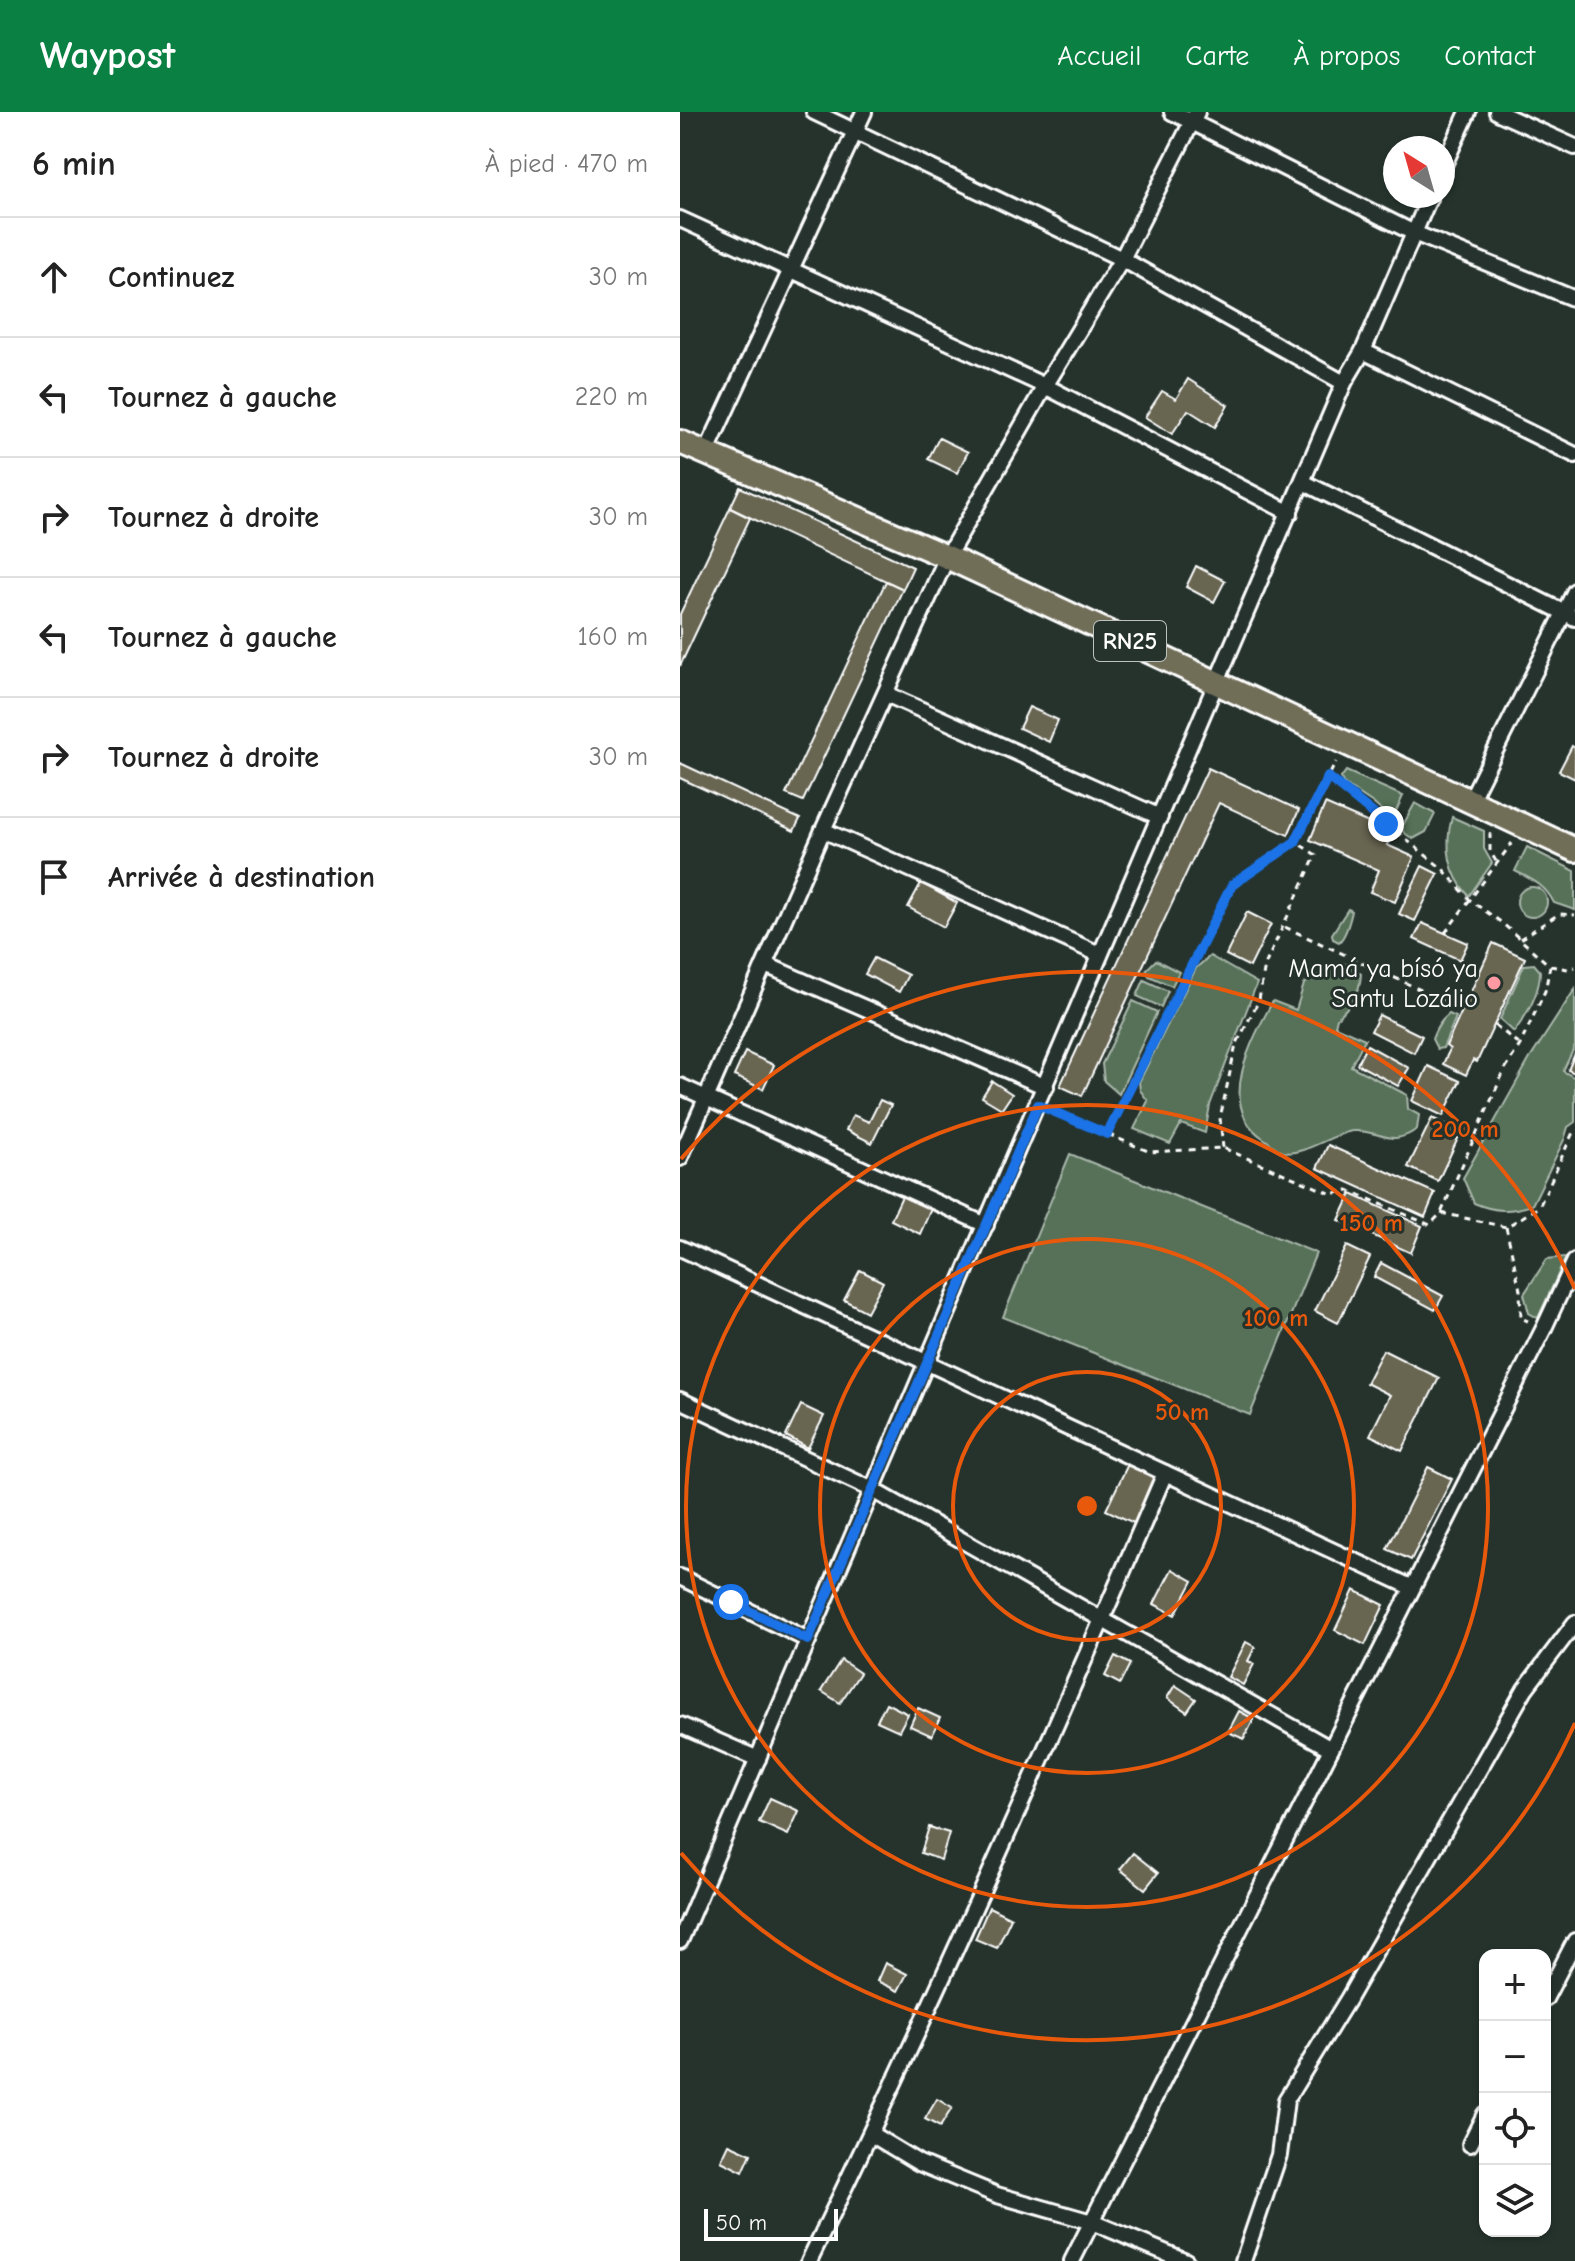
<!DOCTYPE html>
<html lang="fr">
<meta charset="utf-8">
<style>
:root{--surface:#fff;--page:#f6f6f6;--text:#222;--muted:#767676;--line:#e0e0e0;--accent:#0b8043}
body{margin:0;font-family:"Comic Neue",sans-serif;background:var(--page);color:var(--text)}
.controls{position:absolute;right:24px;bottom:24px;display:grid;overflow:hidden;border-radius:16px;box-shadow:0 2px 6px #0004}
.controls button{width:72px;height:72px;display:grid;place-items:center;padding:0;border:0;border-bottom:2px solid var(--line);background:var(--surface);color:var(--text);font:40px sans-serif}
.compass{position:absolute;left:703px;top:24px;width:72px;height:72px;border-radius:50%;background:var(--surface);box-shadow:0 2px 6px #0004;rotate:323deg}
.scale{position:absolute;left:24px;bottom:20px;width:134px;box-sizing:border-box;padding-left:8px;border:4px solid #fff;border-top:0;font-size:22px;line-height:28px;white-space:nowrap;color:#fff;-webkit-text-stroke:6px #26332d;paint-order:stroke}
.stop{position:absolute;width:24px;height:24px;margin:-18px;border:6px solid #1a73e8;border-radius:50%;background:#fff}
.stop.end{background:#1a73e8;border-color:#fff;box-shadow:0 2px 8px #0008}
.list{margin:0;padding:0;list-style:none}
h2{display:flex;justify-content:space-between;align-items:center;height:104px;margin:0;padding:0 32px;font-size:34px}
h2 small{font-size:26px;font-weight:400;color:var(--muted)}
.list li{display:grid;grid-template-columns:52px 1fr auto;gap:24px;align-items:center;box-sizing:border-box;height:120px;padding:0 32px;border-top:2px solid var(--line)}
.list b{display:block;font-size:30px;white-space:nowrap}
.list em{font-size:26px;font-style:normal;color:var(--muted)}
.icon{flex:none;width:44px;height:44px;fill:none;stroke:currentColor;stroke-width:2;stroke-linecap:round;stroke-linejoin:round}
.map{position:relative;flex:none;width:895px;height:2149px;overflow:hidden}
header{display:flex;align-items:center;gap:48px;box-sizing:border-box;height:112px;padding:0 40px;background:var(--accent);color:#fff}
header strong{font-size:38px}
nav{display:flex;gap:44px;margin-inline-start:auto;font-size:28px}
main{display:flex}
aside{flex:1;background:var(--surface)}
.map>svg:first-child{display:block}
.green{fill:#567158;stroke:#aab8ac;stroke-width:2}
.building{fill:#676551;stroke:#fff;stroke-width:2}
.lines{fill:none;stroke-linecap:round;stroke-linejoin:round}
.street-casing{stroke:#fff;stroke-width:20}
.primary-casing{stroke:#fff;stroke-width:28}
.path{stroke:#fff;stroke-width:3;stroke-dasharray:6 6;stroke-linecap:butt}
.street{stroke:#26332d;stroke-width:14}
.primary{stroke:#716e59;stroke-width:22}
.route{stroke:#1a73e8;stroke-width:10}
.ring{fill:none;stroke:#e8590c;stroke-width:4}
.poi-dot{fill:#ff9aa2;stroke:#26332d;stroke-width:3}
.labels{text-anchor:middle;stroke-width:6;stroke-linejoin:round;paint-order:stroke}
.shield{fill:#26332d;stroke:#bec2c0;stroke-width:2}
.shield-label{font-size:24px;font-weight:bold;fill:#fff}
.poi-label{font-size:26px;fill:#fff;stroke:#26332d;text-anchor:end}
.centre{fill:#e8590c;stroke:#26332d;stroke-width:4}
.ring-label{font-size:24px;text-anchor:middle;font-weight:bold;fill:#e8590c;stroke:#26332d;stroke-width:6;stroke-linejoin:round;paint-order:stroke}
</style>
<header>
<strong>Waypost</strong>
<nav><a>Accueil</a><a>Carte</a><a>À propos</a><a>Contact</a></nav>
</header>
<main>
<aside>
<h2>6 min<small>À pied · 470 m</small></h2>
<ul class="list">
<li><svg class="icon" aria-label="ahead" viewBox="0 0 24 24"><path d="M12 20V5M6 11l6-6 6 6"/></svg><div><b>Continuez</b></div><em>30 m</em></li>
<li><svg class="icon" aria-label="left" viewBox="0 0 24 24"><path d="M17 20v-9H6M10 6l-5 5 5 5"/></svg><div><b>Tournez à gauche</b></div><em>220 m</em></li>
<li><svg class="icon" aria-label="right" viewBox="0 0 24 24"><path d="M7 20v-9h11M14 6l5 5-5 5"/></svg><div><b>Tournez à droite</b></div><em>30 m</em></li>
<li><svg class="icon" aria-label="left" viewBox="0 0 24 24"><path d="M17 20v-9H6M10 6l-5 5 5 5"/></svg><div><b>Tournez à gauche</b></div><em>160 m</em></li>
<li><svg class="icon" aria-label="right" viewBox="0 0 24 24"><path d="M7 20v-9h11M14 6l5 5-5 5"/></svg><div><b>Tournez à droite</b></div><em>30 m</em></li>
<li><svg class="icon" aria-label="arrive" viewBox="0 0 24 24"><path d="M6 21V4h12l-3 4 3 4H6"/></svg><div><b>Arrivée à destination</b></div></li>
</ul>
</aside>
<div class="map">
<svg width="895" height="2149" viewBox="0 0 895 2149">
<rect width="100%" height="100%" fill="#26332d"/>
<filter id="ink" filterUnits="userSpaceOnUse"><feTurbulence type="fractalNoise" baseFrequency=".0125" numOctaves="2"/><feDisplacementMap in="SourceGraphic" scale="16" xChannelSelector="R" yChannelSelector="G"/><feConvolveMatrix kernelMatrix="1 2 1 2 8 2 1 2 1" color-interpolation-filters="sRGB"/></filter>
<g filter="url(#ink)">
<g class="green">
<path d="M666,659L723,684L712,708L693,691L663,671L661,666Z"/>
<path d="M735,691L755,702L746,720L733,727L723,720L722,715Z"/>
<path d="M772,705L804,719V737L812,751L789,784C768,761 764,735 772,705Z"/>
<path d="M847,735L895,759V798L874,791C865,773 853,768 835,759Z"/>
<circle cx="852" cy="790" r="15"/>
<path d="M668,797L672,799C670,808 666,824 659,830L653,827L652,822Z"/>
<path d="M530,844L577,871L530,993L525,1021L501,1012L490,1032L454,1017L468,989L460,978L459,970L516,856Z"/>
<path d="M476,848L499,860L492,874L469,864L466,858Z"/>
<path d="M659,851L670,853L681,862C680,882 671,893 657,906L655,914L685,927L671,954L727,983L728,997L739,1003L737,1017C710,1037 700,1017 673,1019C653,1021 622,1045 603,1040C596,1037 589,1030 583,1026C535,994 572,927 593,889L616,898L624,872Z"/>
<path d="M854,852L860,859C860,881 847,903 834,920L820,907L844,853Z"/>
<path d="M464,868L488,879L481,895L457,884Z"/>
<path d="M895,877V934L883,959L895,966V1010L888,1015L884,1028L852,1093C830,1100 815,1100 794,1091L783,1066L849,948Z"/>
<path d="M453,889L477,900L439,982L424,969L422,952Z"/>
<path d="M769,902L776,905L763,936L757,937L752,927C756,917 760,909 769,902Z"/>
<path d="M390,1042L636,1141L570,1303L323,1205Z"/>
<path d="M886,1145L858,1206L849,1201L844,1182L867,1147Z"/>
</g>
<g class="building">
<path d="M508,267L548,293L535,315L508,298L492,322L465,305L482,279L496,287Z"/>
<path d="M259,326L288,340L277,361L248,347Z"/>
<path d="M60,375L233,455L223,477L50,396Z"/>
<path d="M50,396L70,406L0,554V502Z"/>
<path d="M516,454L545,469L534,490L506,475Z"/>
<path d="M206,469L223,477L123,689L106,682Z"/>
<path d="M349,595L378,608L369,630L339,616Z"/>
<path d="M892,634L895,636V667L879,659Z"/>
<path d="M0,651L120,707L114,719L0,666Z"/>
<path d="M528,656L619,698L608,723L539,691L402,984L380,974Z"/>
<path d="M645,692L712,721L707,733L734,745L715,790L690,780L699,758L630,728Z"/>
<path d="M742,754L758,762L735,809L719,802Z"/>
<path d="M241,771L277,791L264,815L228,795Z"/>
<path d="M567,800L591,812L570,855L546,843Z"/>
<path d="M742,811L788,831L780,848L734,827Z"/>
<path d="M813,831L845,846L797,950L793,948L786,963L763,952L770,937L766,934Z"/>
<path d="M194,846L228,863L219,880L185,862Z"/>
<path d="M699,903L742,924L734,941L691,919Z"/>
<path d="M687,933L729,956L718,974L677,952Z"/>
<path d="M65,940L94,953L83,977L54,964Z"/>
<path d="M895,942V961L888,958Z"/>
<path d="M748,954L780,969L763,1004L732,989Z"/>
<path d="M312,969L332,982L322,997L302,985Z"/>
<path d="M200,988L211,993L192,1031L166,1018L173,1003L189,1010Z"/>
<path d="M752,1006L781,1020L758,1069L728,1055Z"/>
<path d="M648,1033L755,1081L745,1105L637,1056Z"/>
<path d="M671,1082L742,1114L731,1141L659,1108Z"/>
<path d="M222,1084L251,1097L240,1122L211,1108Z"/>
<path d="M667,1134L690,1145L658,1211L635,1199Z"/>
<path d="M701,1151L763,1184L755,1198L694,1165Z"/>
<path d="M180,1158L203,1170L187,1200L164,1188Z"/>
<path d="M703,1238L759,1266L722,1339L690,1323L710,1283L686,1271Z"/>
<path d="M121,1293L144,1304L128,1336L106,1324Z"/>
<path d="M448,1352L481,1367L458,1413L426,1398Z"/>
<path d="M748,1355L772,1367L731,1448L707,1437Z"/>
<path d="M492,1457L513,1469L495,1503L474,1492Z"/>
<path d="M674,1478L704,1493L685,1533L655,1518Z"/>
<path d="M566,1530L575,1535L568,1549L574,1552L563,1573L548,1565Z"/>
<path d="M435,1544L450,1552L440,1572L425,1564Z"/>
<path d="M161,1548L180,1561L160,1591L141,1579Z"/>
<path d="M495,1573L516,1587L507,1600L487,1586Z"/>
<path d="M206,1591L228,1602L219,1619L197,1609Z"/>
<path d="M238,1596L260,1606L252,1624L230,1614Z"/>
<path d="M559,1599L574,1607L564,1627L548,1620Z"/>
<path d="M90,1686L119,1699L108,1723L79,1710Z"/>
<path d="M249,1715L269,1721L261,1748L241,1741Z"/>
<path d="M453,1741L478,1761L465,1777L440,1757Z"/>
<path d="M309,1795L331,1806L317,1836L295,1827Z"/>
<path d="M205,1851L227,1862L218,1879L197,1869Z"/>
<path d="M257,1987L272,1996L260,2015L245,2007Z"/>
<path d="M49,2032L71,2042L63,2060L41,2049Z"/>
</g>
<g class="lines">
<g class="street-casing">
<g id="street">
<path d="M134,0L442,147L664,271"/>
<path d="M492,0L734,121L895,187"/>
<path d="M817,0L895,35"/>
<path d="M763,55L788,0"/>
<path d="M0,107L365,274L610,401"/>
<path d="M683,239L895,343"/>
<path d="M26,341L184,0"/>
<path d="M623,370L895,506"/>
<path d="M206,582L480,705"/>
<path d="M790,689L895,479"/>
<path d="M143,718L419,842"/>
<path d="M86,853L366,975"/>
<path d="M0,974L306,1113"/>
<path d="M0,1046L143,718L267,445L365,274L442,147L517,0"/>
<path d="M0,1136L731,1475"/>
<path d="M0,1288L193,1378L651,1637"/>
<path d="M0,1465L128,1528"/>
<path d="M0,1613L78,1647"/>
<path d="M0,1829L664,271L683,239L750,84"/>
<path d="M865,1887L895,1829"/>
<path d="M191,2022L239,2051L317,2083L412,2110L506,2149"/>
<path d="M790,2032L805,2002"/>
<path d="M129,2149C255,1890 372,1626 485,1361"/>
<path d="M392,2149L864,1216L895,1149"/>
<path d="M563,2149L599,2043L606,1988L668,1887L845,1577L895,1511"/>
</g>
</g>
<g class="primary-casing">
<path id="primary" d="M0,330L267,445L895,738"/>
</g>
<g class="path">
<path d="M810,721V739L817,751"/>
<path d="M605,815L782,897"/>
<path d="M765,821L832,731"/>
<path d="M840,827L879,802L895,803"/>
<path d="M870,854L888,857L895,855"/>
<path d="M815,913L840,933"/>
<path d="M373,999L470,1040L543,1036L652,1082L668,1078L750,1113L761,1101L825,957L840,933L865,879L870,854L822,811L790,788L763,757L648,665"/>
<path d="M427,1022L552,773L615,730L656,650"/>
<path d="M543,1036L540,1006L556,933L579,888L585,853L636,743L616,730"/>
<path d="M761,1101L826,1115L859,1095L895,1016"/>
<path d="M826,1115L840,1178L841,1206L848,1209"/>
</g>
<use href="#street" class="street"/>
<use href="#primary" class="primary"/>
</g>
</g>
<g class="lines" filter="url(#ink)">
<path class="route" d="M51,1490L128,1528L358,993L427,1022L552,773L615,730L648,665L706,712"/>
</g>
<g class="ring">
<circle cx="407" cy="1394" r="134"/>
<circle cx="407" cy="1394" r="267"/>
<circle cx="407" cy="1394" r="401"/>
<path d="M895 1611A534 534 0 0 1 1 1741M1 1047A534 534 0 0 1 895 1177"/>
</g>
<circle class="poi-dot" cx="814" cy="871" r="8"/>
<g class="labels">
<rect class="shield" x="414" y="509" width="72" height="40" rx="6"/>
<g class="shield-label">
<text x="450" y="537">RN25</text>
</g>
<g class="poi-label">
<text x="798" y="865">Mamá ya bísó ya<tspan x="798" dy="30">Santu Lozálio</tspan></text>
</g>
</g>
<circle cx="407" cy="1394" r="12" class="centre"/>
<g class="ring-label">
<text x="785" y="1025">200 m</text>
<text x="691" y="1119">150 m</text>
<text x="596" y="1214">100 m</text>
<text x="502" y="1308">50 m</text>
</g>
</svg>
<div class="controls">
<button>+</button>
<button>−</button>
<button><svg class="icon" aria-label="locate" viewBox="0 0 24 24"><circle cx="12" cy="12" r="6"/><path d="M12 2v4M12 18v4M2 12h4M18 12h4"/></svg></button>
<button><svg class="icon" aria-label="layers" viewBox="0 0 24 24"><path d="M12 4l9 5-9 5-9-5zM3 14l9 5 9-5"/></svg></button>
</div>
<svg class="compass" viewBox="-18 -18 36 36"><path d="M0-13l5 13h-10z" fill="#e53935"/><path d="M0 13l5-13h-10z" fill="#767676"/></svg>
<div class="scale">50 m</div>
<div class="stop" style="left:51px;top:1490px"></div>
<div class="stop end" style="left:706px;top:712px"></div>
</div>
</main>
